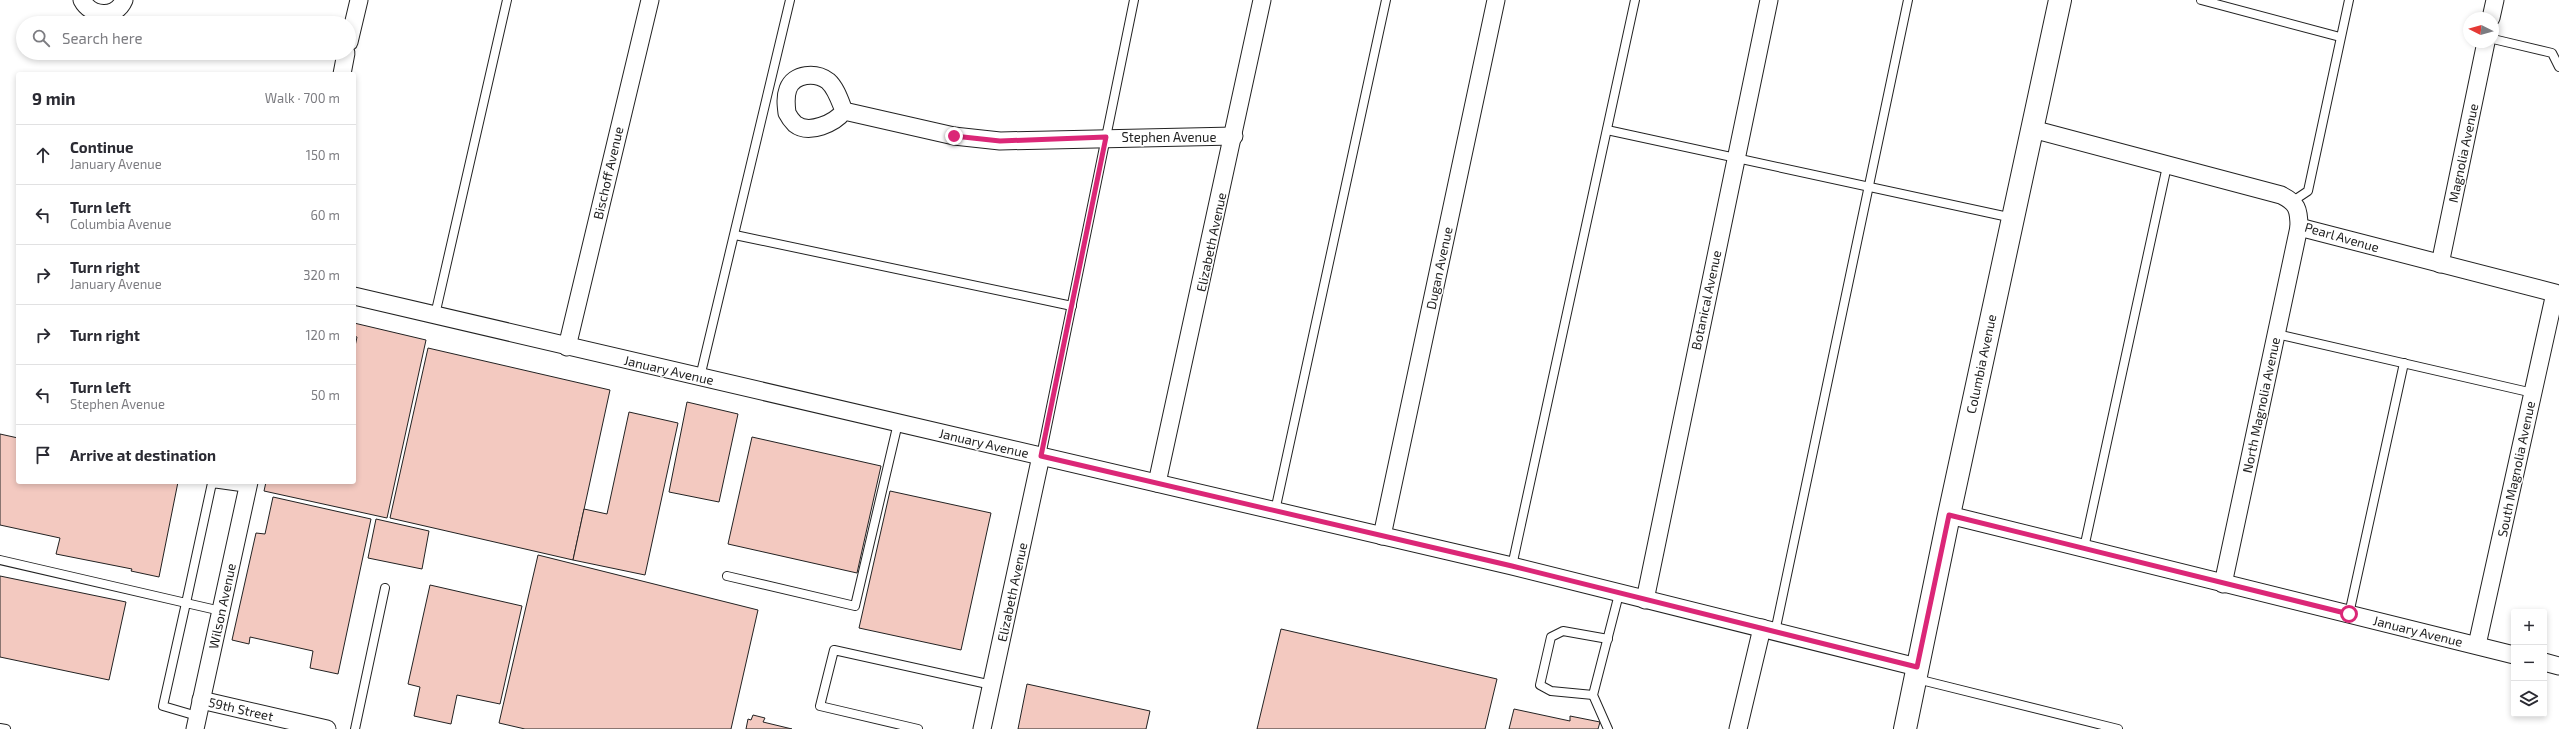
<!DOCTYPE html>
<meta charset="utf-8">
<style>
:root{--surface:#fff;--page:#f2f2f3;--text:#2b2b33;--muted:#7c7c81;--line:#e1e1e2}
body{margin:0;font-family:"Exo 2",sans-serif;background:var(--page);color:var(--text)}
.controls{position:absolute;right:12px;bottom:12px;display:grid;overflow:hidden;border-radius:4px;box-shadow:0 2px 6px #0003}
.controls button{width:36px;height:36px;display:grid;place-items:center;padding:0;border:0;border-bottom:1px solid var(--line);background:var(--surface);color:var(--text);font:20px sans-serif}
.compass{position:absolute;left:2463px;top:12px;width:36px;height:36px;border-radius:50%;background:var(--surface);box-shadow:0 2px 6px #0003;rotate:275deg}
.stop{position:absolute;width:12px;height:12px;margin:-9px;border:3px solid #db2777;border-radius:50%;background:#fff}
.stop.end{background:#db2777;border-color:#fff;box-shadow:0 1px 4px #0008}
.list{margin:0;padding:0;list-style:none}
h2{display:flex;justify-content:space-between;align-items:center;height:52px;margin:0;padding:0 16px;font-size:17px}
h2 small{font-size:13px;font-weight:400;color:var(--muted)}
.list li{display:grid;grid-template-columns:26px 1fr auto;gap:12px;align-items:center;box-sizing:border-box;height:60px;padding:0 16px;border-top:1px solid var(--line)}
.list b{display:block;font-size:15px;white-space:nowrap}
.list p{margin:0;font-size:13px;white-space:nowrap;color:var(--muted)}
.list em{font-size:13px;font-style:normal;color:var(--muted)}
.icon{flex:none;width:22px;height:22px;fill:none;stroke:currentColor;stroke-width:2;stroke-linecap:round;stroke-linejoin:round}
.map{position:relative;flex:none;width:2559px;height:729px;overflow:hidden}
.search{position:absolute;background:var(--surface);box-shadow:0 2px 6px #0003;left:16px;top:16px;width:340px;height:44px;display:flex;align-items:center;gap:10px;box-sizing:border-box;padding:0 14px;border-radius:22px;color:var(--muted);font-size:15px}
.panel{position:absolute;background:var(--surface);box-shadow:0 2px 6px #0003;left:16px;top:72px;width:340px;height:412px;border-radius:4px}
.map>svg:first-child{display:block}
.building{fill:#f3c9c0;stroke:#222}
.lines{fill:none;stroke-linecap:round;stroke-linejoin:round}
.lane-casing{stroke:#222;stroke-width:10}
.street-casing{stroke:#222;stroke-width:19}
.secondary-casing{stroke:#222;stroke-width:24}
.lane{stroke:#fff;stroke-width:8}
.street{stroke:#fff;stroke-width:17}
.secondary{stroke:#fff;stroke-width:22}
.route{stroke:#db2777;stroke-width:5}
.labels{text-anchor:middle;stroke-width:3;stroke-linejoin:round;paint-order:stroke}
.street-label{font-size:13px;fill:#222;stroke:#fff}
</style>
<div class="map">
<svg width="2559" height="729" viewBox="0 0 2559 729">
<rect width="100%" height="100%" fill="#fff"/>
<g class="building">
<path d="M354,323L426,340L387,518L264,491L266,482H354V351L357,337L354,336Z"/>
<path d="M428,348L610,390L573,560L390,518Z"/>
<path d="M687,402L738,414L719,502L669,492Z"/>
<path d="M629,412L678,423L645,575L573,560L584,509L607,514Z"/>
<path d="M0,434L18,438V482H178L159,577L131,571L132,569L56,554L60,538L0,525Z"/>
<path d="M752,437L881,466L857,573L728,544Z"/>
<path d="M890,491L991,513L961,650L859,628Z"/>
<path d="M273,497L371,519L338,674L310,668L313,651L250,637L249,644L232,640L256,533L265,534Z"/>
<path d="M376,519L429,531L422,569L368,558Z"/>
<path d="M538,555L758,610L731,729H525L499,723Z"/>
<path d="M0,576L126,602L109,680L0,657Z"/>
<path d="M430,585L522,606L500,704L457,695L451,724L414,716L420,687L408,684Z"/>
<path d="M1281,629L1497,679L1485,729H1257Z"/>
<path d="M1027,684L1150,711L1146,729H1018Z"/>
<path d="M1514,709L1570,721V716L1600,722L1598,729H1509Z"/>
<path d="M753,715L765,718L763,722L792,729H746L748,719L751,720Z"/>
</g>
<g class="lines">
<g class="lane-casing">
<g id="lane">
<path d="M2201,0L2340,37"/>
<path d="M2493,39L2552,53L2559,67"/>
<path d="M1607,130L2013,218"/>
<path d="M2293,201L2308,191L2349,0"/>
<path d="M735,235L1072,306"/>
<path d="M435,315L507,0"/>
<path d="M2277,334L2533,393"/>
<path d="M700,377L790,0"/>
<path d="M1041,456L1134,0"/>
<path d="M1275,511L1386,0"/>
<path d="M2084,548L2167,166"/>
<path d="M0,560L186,603L212,483L248,488"/>
<path d="M1512,566L1635,0"/>
<path d="M727,576L855,606L898,423"/>
<path d="M2349,614L2404,363"/>
<path d="M1775,632L1908,0"/>
<path d="M1917,679L2118,729"/>
<path d="M1593,695L1551,691L1540,685L1551,637L1563,631L1608,639"/>
<path d="M197,716L163,706L186,603L221,611"/>
<path d="M0,728L6,729"/>
<path d="M355,729L385,588"/>
<path d="M918,729L820,706L834,650L992,685"/>
<path d="M1608,729L1593,695L1619,594"/>
</g>
</g>
<g class="street-casing">
<g id="street">
<path d="M82,0C91,17 116,19 124,0"/>
<path d="M2491,18L2495,0"/>
<path d="M349,42L359,0"/>
<path d="M342,74L346,53"/>
<path d="M844,111C835,123 809,135 795,124C792,121 789,117 787,113C786,105 785,97 788,89C794,73 816,72 828,81C836,88 840,101 844,111L954,136L1000,141L1234,136"/>
<path d="M2032,129L2281,195C2297,203 2299,209 2299,227L2223,584"/>
<path d="M2299,227L2555,293L2477,645"/>
<path d="M2440,264L2486,42"/>
<path d="M354,296L1512,566L1917,667"/>
<path d="M567,347L650,0"/>
<path d="M1157,483L1262,0"/>
<path d="M1949,515L2514,655"/>
<path d="M1382,536L1496,0"/>
<path d="M1645,600L1769,0"/>
<path d="M2544,662L2559,666"/>
<path d="M201,700L327,729"/>
<path d="M195,729L249,482"/>
<path d="M982,729L1041,456"/>
<path d="M1738,729L1762,628"/>
</g>
</g>
<g class="secondary-casing">
<path id="secondary" d="M1905,729L1949,515L2060,0"/>
</g>
<use href="#lane" class="lane"/>
<use href="#street" class="street"/>
<use href="#secondary" class="secondary"/>
</g>
<g class="lines">
<path class="route" d="M954,136L1000,141L1106,137L1041,456L1512,566L1917,667L1949,515L2349,614"/>
</g>
<g class="labels">
<g class="street-label">
<text x="1169" y="142">Stephen Avenue</text>
<text transform="translate(2463 153) rotate(-78)" y="5">Magnolia Avenue</text>
<text transform="translate(608 173) rotate(-77)" y="5">Bischoff Avenue</text>
<text transform="translate(2342 237) rotate(16)" y="5">Pearl Avenue</text>
<text transform="translate(1211 242) rotate(-78)" y="5">Elizabeth Avenue</text>
<text transform="translate(1439 268) rotate(-78)" y="5">Dugan Avenue</text>
<text transform="translate(1706 300) rotate(-78)" y="5">Botanical Avenue</text>
<text transform="translate(1981 364) rotate(-78)" y="5">Columbia Avenue</text>
<text transform="translate(669 370) rotate(13)" y="5">January Avenue</text>
<text transform="translate(2261 405) rotate(-78)" y="5">North Magnolia Avenue</text>
<text transform="translate(984 443) rotate(13)" y="5">January Avenue</text>
<text transform="translate(2516 469) rotate(-78)" y="5">South Magnolia Avenue</text>
<text transform="translate(1012 592) rotate(-78)" y="5">Elizabeth Avenue</text>
<text transform="translate(222 606) rotate(-78)" y="5">Wilson Avenue</text>
<text transform="translate(2418 631) rotate(14)" y="5">January Avenue</text>
<text transform="translate(241 709) rotate(13)" y="5">59th Street</text>
</g>
</g>
</svg>
<div class="controls">
<button>+</button>
<button>−</button>
<button><svg class="icon" aria-label="layers" viewBox="0 0 24 24"><path d="M12 4l9 5-9 5-9-5zM3 14l9 5 9-5"/></svg></button>
</div>
<svg class="compass" viewBox="-18 -18 36 36"><path d="M0-13l5 13h-10z" fill="#e53935"/><path d="M0 13l5-13h-10z" fill="#7c7c81"/></svg>
<div class="stop" style="left:2349px;top:614px"></div>
<div class="stop end" style="left:954px;top:136px"></div>
<div class="search"><svg class="icon" aria-label="search" viewBox="0 0 24 24"><circle cx="10" cy="10" r="6"/><path d="M15 15l6 6"/></svg>Search here</div>
<section class="panel">
<h2>9 min<small>Walk · 700 m</small></h2>
<ul class="list">
<li><svg class="icon" aria-label="ahead" viewBox="0 0 24 24"><path d="M12 20V5M6 11l6-6 6 6"/></svg><div><b>Continue</b><p>January Avenue</p></div><em>150 m</em></li>
<li><svg class="icon" aria-label="left" viewBox="0 0 24 24"><path d="M17 20v-9H6M10 6l-5 5 5 5"/></svg><div><b>Turn left</b><p>Columbia Avenue</p></div><em>60 m</em></li>
<li><svg class="icon" aria-label="right" viewBox="0 0 24 24"><path d="M7 20v-9h11M14 6l5 5-5 5"/></svg><div><b>Turn right</b><p>January Avenue</p></div><em>320 m</em></li>
<li><svg class="icon" aria-label="right" viewBox="0 0 24 24"><path d="M7 20v-9h11M14 6l5 5-5 5"/></svg><div><b>Turn right</b></div><em>120 m</em></li>
<li><svg class="icon" aria-label="left" viewBox="0 0 24 24"><path d="M17 20v-9H6M10 6l-5 5 5 5"/></svg><div><b>Turn left</b><p>Stephen Avenue</p></div><em>50 m</em></li>
<li><svg class="icon" aria-label="arrive" viewBox="0 0 24 24"><path d="M6 21V4h12l-3 4 3 4H6"/></svg><div><b>Arrive at destination</b></div></li>
</ul>
</section>
</div>
